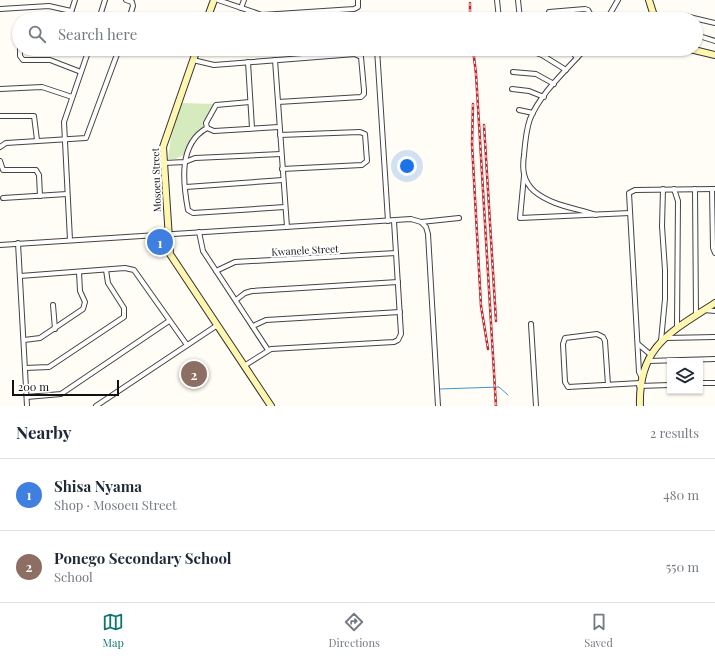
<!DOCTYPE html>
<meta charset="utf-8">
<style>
:root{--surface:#fff;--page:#f2f2f3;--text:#1f2937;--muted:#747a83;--line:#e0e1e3;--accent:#0f766e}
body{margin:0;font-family:"Playfair Display",serif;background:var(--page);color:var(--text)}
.controls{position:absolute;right:12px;bottom:12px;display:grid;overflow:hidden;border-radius:0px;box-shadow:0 1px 3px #0004}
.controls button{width:36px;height:36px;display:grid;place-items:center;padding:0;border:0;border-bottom:1px solid var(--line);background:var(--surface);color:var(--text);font:20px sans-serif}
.scale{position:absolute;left:12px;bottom:10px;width:107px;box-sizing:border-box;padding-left:4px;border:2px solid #111;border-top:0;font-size:11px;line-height:14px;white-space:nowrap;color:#111;-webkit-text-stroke:3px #fff;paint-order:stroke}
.you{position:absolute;left:407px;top:166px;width:14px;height:14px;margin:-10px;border:3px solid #fff;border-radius:50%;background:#1a73e8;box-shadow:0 0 0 6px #1a73e833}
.badge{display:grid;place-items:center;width:26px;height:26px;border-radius:50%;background:var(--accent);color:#fff;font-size:13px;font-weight:700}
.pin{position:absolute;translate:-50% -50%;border:2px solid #fff;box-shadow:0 1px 4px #0006}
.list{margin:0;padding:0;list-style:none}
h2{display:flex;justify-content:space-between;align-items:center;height:52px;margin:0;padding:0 16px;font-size:17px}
h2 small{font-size:13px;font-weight:400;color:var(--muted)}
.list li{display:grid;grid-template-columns:26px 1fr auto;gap:12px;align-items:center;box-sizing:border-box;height:72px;padding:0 16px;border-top:1px solid var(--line)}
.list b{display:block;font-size:15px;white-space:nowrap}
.list p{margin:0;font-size:13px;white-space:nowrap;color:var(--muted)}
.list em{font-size:13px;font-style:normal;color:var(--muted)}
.icon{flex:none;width:22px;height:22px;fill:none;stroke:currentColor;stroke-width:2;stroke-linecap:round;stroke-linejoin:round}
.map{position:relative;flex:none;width:715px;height:406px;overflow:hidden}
.search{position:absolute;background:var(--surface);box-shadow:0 1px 3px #0004;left:12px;right:12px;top:12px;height:44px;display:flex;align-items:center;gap:10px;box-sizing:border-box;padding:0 14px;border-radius:22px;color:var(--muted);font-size:15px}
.sheet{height:196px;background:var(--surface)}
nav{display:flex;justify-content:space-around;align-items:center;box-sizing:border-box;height:56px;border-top:1px solid var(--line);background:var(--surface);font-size:11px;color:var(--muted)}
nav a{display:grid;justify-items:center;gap:2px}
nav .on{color:var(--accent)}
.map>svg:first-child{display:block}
.green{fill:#d5ebbd}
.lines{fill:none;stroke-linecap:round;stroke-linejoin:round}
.stream{stroke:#3f96cf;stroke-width:1}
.street-casing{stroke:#444;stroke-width:6}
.secondary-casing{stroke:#333;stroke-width:8}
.street{stroke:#fff;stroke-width:4}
.secondary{stroke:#fff6b0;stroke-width:6}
.rail-casing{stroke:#c4262e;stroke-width:2.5}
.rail{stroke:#fff;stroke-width:1;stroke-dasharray:3;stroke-linecap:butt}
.labels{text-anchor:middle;stroke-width:4;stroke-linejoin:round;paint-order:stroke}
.street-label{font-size:10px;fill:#111;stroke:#fff}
</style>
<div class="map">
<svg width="715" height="406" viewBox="0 0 715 406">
<rect width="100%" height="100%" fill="#fffdf5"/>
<path class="green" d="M181,103L214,104L204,122L203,129L189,143L184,155L175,159H168L171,137Z"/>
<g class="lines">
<path class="stream" d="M440,389L499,387L508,395"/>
<g class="street-casing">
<g id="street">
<path d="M126,0L132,2L133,6L129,19"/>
<path d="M218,0L262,15L354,9L358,7V0"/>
<path d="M497,0L499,19"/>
<path d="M518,0L520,19"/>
<path d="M241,8L244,0"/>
<path d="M0,9L49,6L71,11"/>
<path d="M549,12L585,9L588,10L593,19"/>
<path d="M69,19L75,0"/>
<path d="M99,19L105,0"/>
<path d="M607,19L618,0"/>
<path d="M658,19L685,16L715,23"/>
<path d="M696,35L715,41"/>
<path d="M20,49V56L23,60H50L81,72"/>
<path d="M377,49L388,221"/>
<path d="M525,49L542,55L566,70"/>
<path d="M570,49L577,58"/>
<path d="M585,49C566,71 541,92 530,119C526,130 525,143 524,155C522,169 523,181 534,191C552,206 576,208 596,215"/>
<path d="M193,60L214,65L355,54L361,57L364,90V94L361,97L278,102"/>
<path d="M275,60L287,227"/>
<path d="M248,62L252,128"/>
<path d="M513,72L536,74L554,84"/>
<path d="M0,89L42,87L72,97"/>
<path d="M512,89L529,91L544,97"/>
<path d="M250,102L216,105L206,123L207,128C178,144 183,183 188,210L193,213L285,207"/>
<path d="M519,110L533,113"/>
<path d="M0,116H34L37,140"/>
<path d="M207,128L214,131L279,127"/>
<path d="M280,135L360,132L365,134L367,161L362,165L282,169"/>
<path d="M0,147L6,143L86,138L119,49"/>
<path d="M0,161L3,170H36L39,175L40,196"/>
<path d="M164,163L185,162L195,158L281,154"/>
<path d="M524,176L520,218L630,213"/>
<path d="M186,187L283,180"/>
<path d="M674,189L678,201L677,326"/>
<path d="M695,189L696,315"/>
<path d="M712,189L713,248L715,253"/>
<path d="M3,198L67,194"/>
<path d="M421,222L426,227L428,234L438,406"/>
<path d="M199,232L203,251L268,350"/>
<path d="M70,240L64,122L89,49"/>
<path d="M18,243L27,406"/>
<path d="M0,245L411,219L421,222L459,218"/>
<path d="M216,271L235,262L396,253"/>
<path d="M20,276L125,268L134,270L187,345"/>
<path d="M236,300L245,293L252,291L398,282"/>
<path d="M53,305L55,329"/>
<path d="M704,310L715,311"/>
<path d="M531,324L536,406"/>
<path d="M253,326L266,320L400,312"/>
<path d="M666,338L715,337"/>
<path d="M24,340L40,338L83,309L85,302L80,291L79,272"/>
<path d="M661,341L665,299V270L662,226L663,189"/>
<path d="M638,344L651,355"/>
<path d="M648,361L715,359"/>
<path d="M244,366L271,349L394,342L398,340L401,334L394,221"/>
<path d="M25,368L49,367L124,317V308L108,283L106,270"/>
<path d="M642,378L639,372L629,193L635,190L715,189"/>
<path d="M700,383H715"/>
<path d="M608,385L605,341L603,337L597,334L565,338L563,344L565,382L568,387L640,383"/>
<path d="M639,386L670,385"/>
<path d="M27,397L61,394L169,321"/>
<path d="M96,406L216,326"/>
</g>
</g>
<g class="secondary-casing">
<g id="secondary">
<path d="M649,0L655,19"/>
<path d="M207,19L214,0"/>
<path d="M197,49L163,147L170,254L271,406"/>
<path d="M690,49L715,55"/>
<path d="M640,406C638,346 671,332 715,303"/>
</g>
</g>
<use href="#street" class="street"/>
<use href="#secondary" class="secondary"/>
<g class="rail-casing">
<g id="rail">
<path d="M470,3V19"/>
<path d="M473,49L476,74L496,406"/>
<path d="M473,104L472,144L481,306L488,349"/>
<path d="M484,125L496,321"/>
</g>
</g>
<use href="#rail" class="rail"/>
</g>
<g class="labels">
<g class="street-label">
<text transform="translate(156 180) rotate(-92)" y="4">Mosoeu Street</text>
<text transform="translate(305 250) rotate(-3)" y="4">Kwanele Street</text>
</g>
</g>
</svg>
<div class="controls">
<button><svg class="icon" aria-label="layers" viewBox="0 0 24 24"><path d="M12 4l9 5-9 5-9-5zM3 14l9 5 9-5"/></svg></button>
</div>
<div class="scale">200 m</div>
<div class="you"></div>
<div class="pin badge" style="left:160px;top:242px;background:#3f7fe0">1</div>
<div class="pin badge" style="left:194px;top:374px;background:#8d6e63">2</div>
<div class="search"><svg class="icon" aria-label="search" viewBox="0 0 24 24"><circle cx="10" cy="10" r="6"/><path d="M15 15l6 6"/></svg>Search here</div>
</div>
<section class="sheet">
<h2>Nearby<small>2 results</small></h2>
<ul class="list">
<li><span class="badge" style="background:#3f7fe0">1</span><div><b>Shisa Nyama</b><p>Shop · Mosoeu Street</p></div><em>480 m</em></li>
<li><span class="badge" style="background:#8d6e63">2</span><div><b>Ponego Secondary School</b><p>School</p></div><em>550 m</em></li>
</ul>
</section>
<nav>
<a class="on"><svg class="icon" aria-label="map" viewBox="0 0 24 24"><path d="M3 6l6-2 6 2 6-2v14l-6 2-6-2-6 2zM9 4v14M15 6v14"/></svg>Map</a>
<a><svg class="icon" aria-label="directions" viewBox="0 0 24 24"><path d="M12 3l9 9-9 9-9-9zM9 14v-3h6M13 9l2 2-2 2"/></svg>Directions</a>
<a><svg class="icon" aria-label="saved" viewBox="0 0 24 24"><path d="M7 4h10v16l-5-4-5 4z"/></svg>Saved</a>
</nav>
